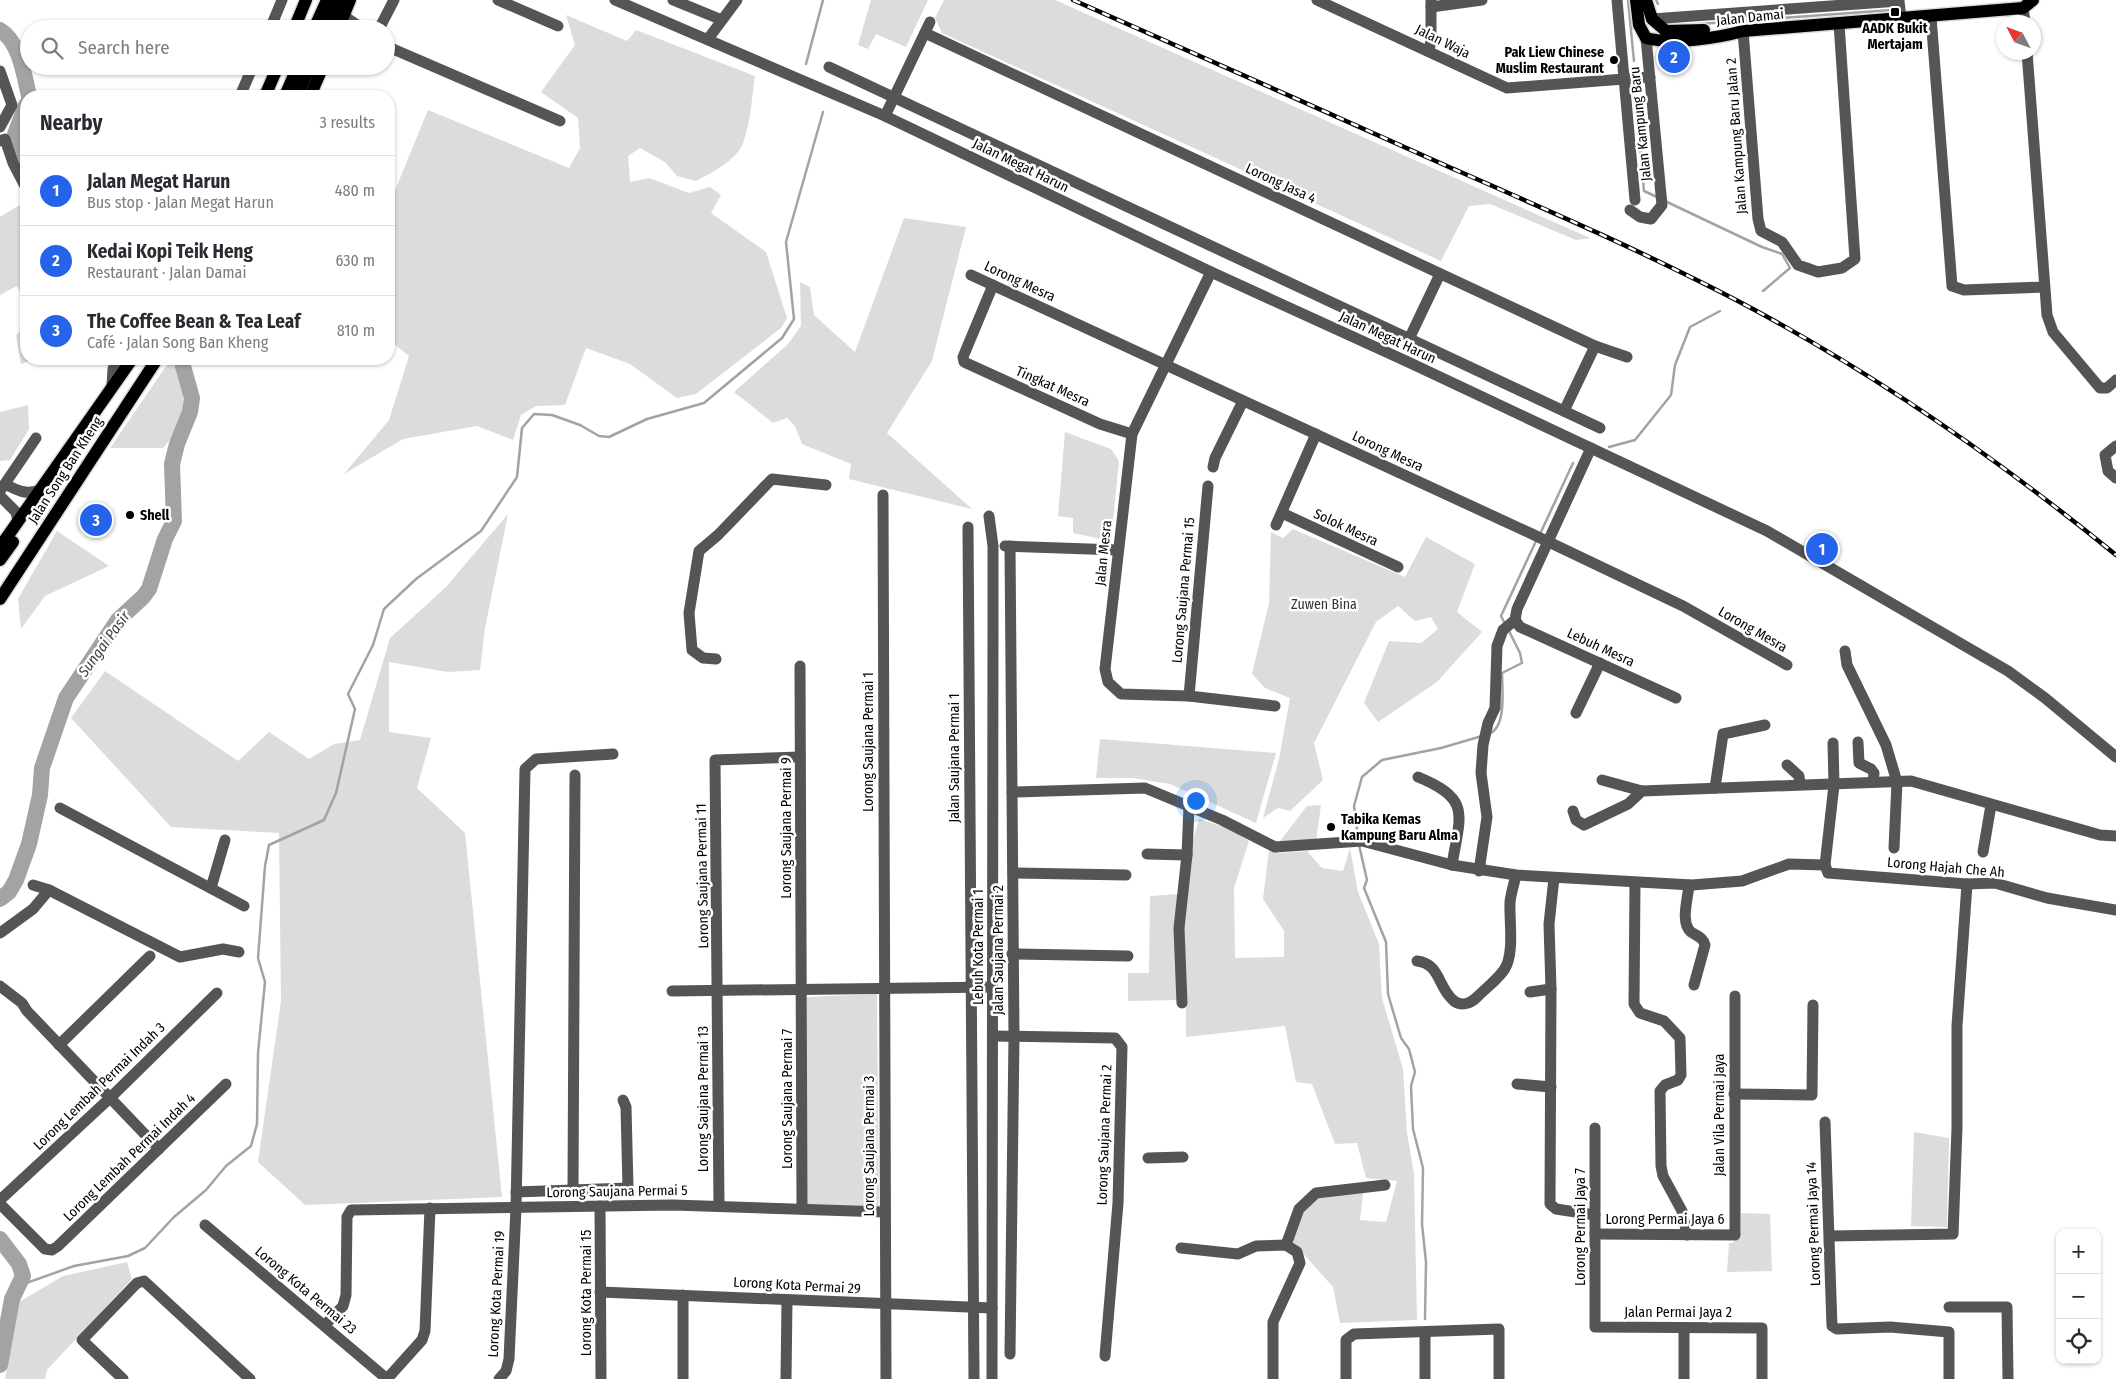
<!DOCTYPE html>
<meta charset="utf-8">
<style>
:root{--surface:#fff;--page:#f2f2f3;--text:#2b2b33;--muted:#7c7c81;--line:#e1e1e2;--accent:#2563eb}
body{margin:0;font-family:"Fira Sans Condensed",sans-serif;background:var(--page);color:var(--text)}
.controls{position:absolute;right:15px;bottom:15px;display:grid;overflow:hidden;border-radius:10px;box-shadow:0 1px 4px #0004}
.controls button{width:45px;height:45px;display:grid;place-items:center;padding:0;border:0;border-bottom:1px solid var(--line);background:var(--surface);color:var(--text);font:25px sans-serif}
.compass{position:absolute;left:1996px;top:15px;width:45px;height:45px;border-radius:50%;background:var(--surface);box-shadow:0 1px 4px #0004;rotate:311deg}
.you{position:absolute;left:1195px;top:800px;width:18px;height:18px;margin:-12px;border:4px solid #fff;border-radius:50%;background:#1a73e8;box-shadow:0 0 0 8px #1a73e833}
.badge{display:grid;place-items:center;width:32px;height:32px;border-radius:50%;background:var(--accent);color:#fff;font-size:16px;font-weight:700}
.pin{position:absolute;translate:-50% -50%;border:2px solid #fff;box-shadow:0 1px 5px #0006}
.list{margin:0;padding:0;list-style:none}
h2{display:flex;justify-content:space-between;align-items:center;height:65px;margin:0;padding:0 20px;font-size:21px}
h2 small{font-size:16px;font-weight:400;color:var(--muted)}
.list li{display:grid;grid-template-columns:32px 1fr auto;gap:15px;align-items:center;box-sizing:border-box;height:70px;padding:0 20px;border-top:1px solid var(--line)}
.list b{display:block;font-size:19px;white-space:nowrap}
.list p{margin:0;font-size:16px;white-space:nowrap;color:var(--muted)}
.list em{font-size:16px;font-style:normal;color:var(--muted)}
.icon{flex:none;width:28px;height:28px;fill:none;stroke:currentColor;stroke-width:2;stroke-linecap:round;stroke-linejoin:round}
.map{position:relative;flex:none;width:2116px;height:1379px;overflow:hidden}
.search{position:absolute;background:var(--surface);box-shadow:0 1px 4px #0004;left:20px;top:20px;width:375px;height:55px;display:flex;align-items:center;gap:12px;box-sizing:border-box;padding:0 18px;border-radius:28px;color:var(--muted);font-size:19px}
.panel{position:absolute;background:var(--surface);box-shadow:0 1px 4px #0004;left:20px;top:90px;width:375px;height:275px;border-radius:20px}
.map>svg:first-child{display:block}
.green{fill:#dcdcdc}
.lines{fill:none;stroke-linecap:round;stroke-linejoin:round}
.stream{stroke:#a3a3a3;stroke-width:2.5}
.river{stroke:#a3a3a3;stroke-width:16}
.major-casing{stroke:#dbdbdb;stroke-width:15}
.minor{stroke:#555;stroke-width:11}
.major{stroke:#000;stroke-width:12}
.rail-casing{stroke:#000;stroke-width:4.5}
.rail{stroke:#fff;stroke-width:2.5;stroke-dasharray:8;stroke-linecap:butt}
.poi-dot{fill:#000;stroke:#fff;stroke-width:2}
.labels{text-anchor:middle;stroke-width:5;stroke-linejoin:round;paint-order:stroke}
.street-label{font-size:14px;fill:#000;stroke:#fff}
.poi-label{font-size:14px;font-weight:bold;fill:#000;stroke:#fff;text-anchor:start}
.park-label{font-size:14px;fill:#333;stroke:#fff}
.water-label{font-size:15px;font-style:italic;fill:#444;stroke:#fff}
</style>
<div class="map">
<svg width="2116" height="1379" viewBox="0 0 2116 1379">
<rect width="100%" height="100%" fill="#fff"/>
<g class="green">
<path d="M871,0H928L906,47L876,34L868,49L858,45Z"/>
<path d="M944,0H1055L1590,238L1576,240L1490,204L1469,206L1441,261L942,33L935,18Z"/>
<path d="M566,15L627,41L636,30L755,76C752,95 750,137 738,152C727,165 711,173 696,181L677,176L665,162L640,148L628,156L630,182L649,178L689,193L710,187L721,195L711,213L766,252L787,318L781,328L696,394L677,398L630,364L586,348L565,405L536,406L521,415L513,440L477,426L403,439L344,474L389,420L409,356L389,340V205L428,110L569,168L580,148L578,118L541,92L575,45Z"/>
<path d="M26,201V305L17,286L0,295V217Z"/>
<path d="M904,218L966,227L932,361L887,433L972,509L849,479L851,464L802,444L795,426L787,418L773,423L734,392L788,344L801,326L800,282L810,287L814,315L855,352Z"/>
<path d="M26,327V359H35L21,364L16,335Z"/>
<path d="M171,359C189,391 188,420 163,448H110Z"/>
<path d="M28,405L29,429L10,460L0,461V412Z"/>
<path d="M1065,432L1111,449L1119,461L1111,541L1073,533V518L1058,516Z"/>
<path d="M508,514L485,628L480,670L448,672L389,662V732L431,738L417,788L465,833L502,1197L305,1205L258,1162L281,1001L279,833L171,827L71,718L105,671L238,761L269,732L309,759L334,744L360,740L390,638L446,587Z"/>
<path d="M1293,529L1405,577L1426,537L1475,564L1457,612L1482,632L1437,682L1378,722L1364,703L1389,641L1421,643L1438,629L1431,617L1415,621L1398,606L1376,622L1314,743L1323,780L1290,811L1278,808L1263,818L1279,759L1290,698L1265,688L1252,674L1269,603L1271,532L1283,538Z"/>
<path d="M57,531L109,566L45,596L21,629L18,599Z"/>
<path d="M1100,739L1276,753L1256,823L1170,784L1133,778H1096Z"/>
<path d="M1321,805L1316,841H1280L1307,806Z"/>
<path d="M1199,819L1228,828L1249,841L1234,888L1235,958L1284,957V931L1263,899L1269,850L1280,853L1307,851L1322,868L1343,871L1350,848L1358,892L1379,944L1382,998L1403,1069L1407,1133L1414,1174L1417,1320L1340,1323L1333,1287L1292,1241L1303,1212L1316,1197L1363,1193L1360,1220L1386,1222L1397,1181L1366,1178L1357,1143L1335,1144L1312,1084L1296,1082L1285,1026L1186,1037V1007L1181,1000L1128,1001V973H1149L1150,896L1178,894Z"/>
<path d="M877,994L879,1211L807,1213V997Z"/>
<path d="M1914,1132L1949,1138L1947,1227L1911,1226Z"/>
<path d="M1741,1213L1770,1214L1772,1271L1727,1272L1729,1243H1733L1741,1231Z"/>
<path d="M127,1262L132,1279L47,1370L45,1379H5L19,1302L63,1276Z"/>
</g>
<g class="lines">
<g class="stream">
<path d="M1628,0L1634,61"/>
<path d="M1656,0L1658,4"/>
<path d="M1699,24L1892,10"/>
<path d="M806,64L823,0"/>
<path d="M1636,102L1644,191L1657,197"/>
<path d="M1667,202L1762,247L1782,254L1790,268L1763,291"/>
<path d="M1609,447L1635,440L1671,395L1675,365L1690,327L1720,311"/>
<path d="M1540,534L1573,463"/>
<path d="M1505,624L1501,616L1537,539"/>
<path d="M1489,734C1507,727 1502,688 1502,673L1522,663L1520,653L1508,629"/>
<path d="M1358,837L1354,806L1362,777L1382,760L1441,748L1482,736"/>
<path d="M1359,845L1367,880L1364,888L1386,942L1388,994L1401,1038L1409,1049L1415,1072L1411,1086L1413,1129L1423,1168L1422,1224L1426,1262L1425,1319"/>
<path d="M18,1286L74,1266L128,1256L145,1248L174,1217L206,1190L226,1166L251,1146L257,1124L258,1053L265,982L258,958L265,866L269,845L324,820L336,793L355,709L348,694L373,645L384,609L416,579L481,531L517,477L522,428L534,414L552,415L580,425L599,436L609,437L647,419L704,403L782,338L794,319L786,242L823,112"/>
</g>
<g class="river">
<path d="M0,30C20,42 24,75 29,96"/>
<path d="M26,105L15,134L26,171"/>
<path d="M0,899L9,892L16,880L29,844L40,795L42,768L66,698L118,620L143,597L149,589L165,539L174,521L172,464L177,444L190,412L192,398L181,359"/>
<path d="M0,1239L19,1264L23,1276L12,1299L0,1365"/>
</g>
<g class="major-casing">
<g id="major">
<path d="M1636,0L1639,25L1646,38C1672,45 1718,38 1743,31L2023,8L2033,0"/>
<path d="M1646,0L1652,19L1666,31L1704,30"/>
<path d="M294,29L306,0"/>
<path d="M314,29L327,0"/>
<path d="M326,29L338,0"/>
<path d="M338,29L350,0"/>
<path d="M265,96L278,66"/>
<path d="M285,96L298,66"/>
<path d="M297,96L310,66"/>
<path d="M310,96L323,66"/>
<path d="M0,547L132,359"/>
<path d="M0,560L13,542"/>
<path d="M0,599L157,359"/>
</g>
</g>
<g class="minor">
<path d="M498,0L558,26"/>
<path d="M615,0L885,116L1211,272L1406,361L1767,531L2008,671L2045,698L2116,757"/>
<path d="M673,0L722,20"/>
<path d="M1317,0L1507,88L1650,77"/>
<path d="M1617,0L1635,200"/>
<path d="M1431,7L1482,0"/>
<path d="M2023,8L2025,22"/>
<path d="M344,16L363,29"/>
<path d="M1931,17L1952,286L1964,290L2044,287"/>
<path d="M1652,19L1899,1L1901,19"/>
<path d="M270,29L282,0"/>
<path d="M379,29L394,0"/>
<path d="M1743,31L1758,219L1761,231L1782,242L1798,265L1818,272L1842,268L1855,259L1839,24"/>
<path d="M925,33L1595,346L1627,357"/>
<path d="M708,39L737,0"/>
<path d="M386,46L560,121"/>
<path d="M1429,51L1431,40V0"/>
<path d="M2027,52L2047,315L2053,332L2100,388H2107L2116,380"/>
<path d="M829,67L1600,428"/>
<path d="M0,71L12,105L0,127"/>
<path d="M240,96L253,66"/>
<path d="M885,116L930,22"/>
<path d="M0,141L5,139L13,163L26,188"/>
<path d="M1630,210L1640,217L1651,219L1662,205L1646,38"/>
<path d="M1211,272L1132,434L1105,669L1108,682L1121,694L1189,696L1275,706"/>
<path d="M971,275L1532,534L1683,606L1787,665"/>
<path d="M993,285L963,357L964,362L1100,424L1132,434"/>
<path d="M1409,339L1440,274"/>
<path d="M112,385L113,369L117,359"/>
<path d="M1564,411L1595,346"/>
<path d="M2116,446L2105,455L2108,471L2116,478"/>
<path d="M1213,467L1215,458L1243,401"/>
<path d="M5,484C18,491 28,496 42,489"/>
<path d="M0,491L36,438"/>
<path d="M883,495L886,1379"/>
<path d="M0,496L16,512L18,521"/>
<path d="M1282,513L1398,567"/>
<path d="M989,516L993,546V616L992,1379"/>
<path d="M1276,525L1316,434"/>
<path d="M968,527L974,1379"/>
<path d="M1005,546L1118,550"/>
<path d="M1515,620L1520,627L1676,698"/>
<path d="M1845,651L1847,665L1886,745L1897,782L1894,848"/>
<path d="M716,659L703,658L692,650L689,613L699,551L718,535L772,479L826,485"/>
<path d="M800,666L802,1209"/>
<path d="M1189,696L1208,486"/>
<path d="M1576,713L1600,663"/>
<path d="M1858,742L1859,763L1871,769L1874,773L1873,782"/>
<path d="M1833,743L1834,785L1825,865L1828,873L1967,884L1995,883L2047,898L2116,910"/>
<path d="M1787,765L1799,776L1800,784"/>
<path d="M1418,777C1472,799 1460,815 1452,865"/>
<path d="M1602,780L1642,791"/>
<path d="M1715,788L1723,734L1765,725"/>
<path d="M1012,792L1145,788L1222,820L1275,847L1362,841L1452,865L1516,875L1692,885L1742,881L1789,864L1825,865"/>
<path d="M60,808L244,906"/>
<path d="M1573,811L1576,820L1584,825L1628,804L1642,791L1911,781L2100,835L2116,836"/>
<path d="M1983,852L1991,805"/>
<path d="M1147,854L1187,855L1189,807"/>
<path d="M1479,871L1487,817L1481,773L1483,745L1488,723L1495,708L1497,646L1503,630L1515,620L1517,609L1591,448"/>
<path d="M1013,873L1126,875"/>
<path d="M1635,883L1634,1004L1640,1013L1664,1021L1680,1038L1681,1075L1678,1080L1665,1085L1660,1091L1661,1166L1663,1176L1682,1211L1687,1235"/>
<path d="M33,885L49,890L180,957L223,949L239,952"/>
<path d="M1689,885C1688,898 1680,923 1691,932C1697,936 1703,937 1705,945L1694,985"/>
<path d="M211,888L225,840"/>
<path d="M0,933L33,909L49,890"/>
<path d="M1012,954L1128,956"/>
<path d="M1417,961C1441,964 1437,987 1454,1001C1462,1007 1471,1003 1477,997C1486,988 1497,980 1504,970C1515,955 1509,919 1510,902C1511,893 1514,884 1516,875"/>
<path d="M0,986L22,1003L27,1011L159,1149"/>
<path d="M1551,989L1550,1204L1556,1209L1595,1215"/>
<path d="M672,991L993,987"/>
<path d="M1530,992L1551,989L1549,924L1554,878"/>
<path d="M1182,1003L1179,928L1187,855"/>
<path d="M994,1036L1115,1038L1122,1047L1118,1203L1105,1356"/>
<path d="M59,1045L150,956"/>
<path d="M1517,1084L1551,1087"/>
<path d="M1734,1094L1812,1095L1813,1005"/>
<path d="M1825,1122L1832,1326L1837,1329L1890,1327L1949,1332V1379"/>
<path d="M1595,1128V1327L1762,1328V1379"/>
<path d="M1148,1158L1183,1157"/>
<path d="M573,1190L575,775"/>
<path d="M516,1192L628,1188L626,1107L623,1100"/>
<path d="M0,1200L110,1098L217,993"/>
<path d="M0,1204L45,1249L52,1250L58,1246L226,1084"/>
<path d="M600,1206L601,1379"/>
<path d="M719,1206L715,760L800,757"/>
<path d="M205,1225L387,1379"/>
<path d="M1595,1234L1735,1235V996"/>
<path d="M1830,1236L1953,1234L1957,1128V1026L1967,884"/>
<path d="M1286,1245L1299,1209L1316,1193L1385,1185"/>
<path d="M1181,1248L1238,1254L1256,1246L1286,1245L1297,1252L1300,1263L1273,1322V1379"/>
<path d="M600,1292L992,1308"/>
<path d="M1949,1307H2007L2008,1379"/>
<path d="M325,1325L343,1306L346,1295L347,1217L351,1210L673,1205L884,1212"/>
<path d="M1684,1328V1379"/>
<path d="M1010,1354L1014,1036L1010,546"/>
<path d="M123,1379L82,1340L137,1283L144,1281L250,1379"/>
<path d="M387,1379L422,1340L425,1331L430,1208"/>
<path d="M499,1379L506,1371L509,1359L516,1208L525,769L536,759L613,754"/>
<path d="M683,1379V1295"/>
<path d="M786,1379L787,1300"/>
<path d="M1346,1379V1340L1354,1334L1499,1329V1379"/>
<path d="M1425,1379V1333"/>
</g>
<use href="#major" class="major"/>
<g class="rail-casing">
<path id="rail" d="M1073,0C1198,55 1324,111 1449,167C1545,209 1642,251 1736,300C1871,371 1997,458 2116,555"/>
</g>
<use href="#rail" class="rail"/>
</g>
<g class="poi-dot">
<rect x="1890" y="7" width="10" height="10" rx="2.5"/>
<circle cx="1614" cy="60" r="5"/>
<circle cx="130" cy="515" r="5"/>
<circle cx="1331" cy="827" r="5"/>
</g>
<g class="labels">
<g class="street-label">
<text transform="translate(1750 17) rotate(-6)" y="5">Jalan Damai</text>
<text transform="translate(1443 41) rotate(26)" y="5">Jalan Waja</text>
<text transform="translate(1640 124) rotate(-96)" y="5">Jalan Kampung Baru</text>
<text transform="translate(1736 136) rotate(-94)" y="5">Jalan Kampung Baru Jalan 2</text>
<text transform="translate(1021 165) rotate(26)" y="5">Jalan Megat Harun</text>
<text transform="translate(1281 183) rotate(25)" y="5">Lorong Jasa 4</text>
<text transform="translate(1020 281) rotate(25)" y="5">Lorong Mesra</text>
<text transform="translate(1388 337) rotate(25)" y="5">Jalan Megat Harun</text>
<text transform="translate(1053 386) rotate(24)" y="5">Tingkat Mesra</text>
<text transform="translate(1388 451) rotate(25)" y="5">Lorong Mesra</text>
<text transform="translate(65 470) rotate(-57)" y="5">Jalan Song Ban Kheng</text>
<text transform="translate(1346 527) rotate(25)" y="5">Solok Mesra</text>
<text transform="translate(1103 553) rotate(-84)" y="5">Jalan Mesra</text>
<text transform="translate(1183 590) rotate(-85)" y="5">Lorong Saujana Permai 15</text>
<text transform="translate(1753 629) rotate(30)" y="5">Lorong Mesra</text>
<text transform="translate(1601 647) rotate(25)" y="5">Lebuh Mesra</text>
<text transform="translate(868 742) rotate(-90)" y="5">Lorong Saujana Permai 1</text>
<text transform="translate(954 758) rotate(-90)" y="5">Jalan Saujana Permai 1</text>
<text transform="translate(786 828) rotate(-90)" y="5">Lorong Saujana Permai 9</text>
<text transform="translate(1946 867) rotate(5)" y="5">Lorong Hajah Che Ah</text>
<text transform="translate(702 876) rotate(-91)" y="5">Lorong Saujana Permai 11</text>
<text transform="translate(978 947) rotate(-90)" y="5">Lebuh Kota Permai 1</text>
<text transform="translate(998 950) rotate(-90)" y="5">Jalan Saujana Permai 2</text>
<text transform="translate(99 1086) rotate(-44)" y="5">Lorong Lembah Permai Indah 3</text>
<text transform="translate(703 1099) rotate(-90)" y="5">Lorong Saujana Permai 13</text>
<text transform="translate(787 1099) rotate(-90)" y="5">Lorong Saujana Permai 7</text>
<text transform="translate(1719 1115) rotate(-90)" y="5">Jalan Vila Permai Jaya</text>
<text transform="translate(1104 1135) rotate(-88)" y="5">Lorong Saujana Permai 2</text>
<text transform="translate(869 1146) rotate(-90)" y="5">Lorong Saujana Permai 3</text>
<text transform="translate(129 1157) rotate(-44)" y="5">Lorong Lembah Permai Indah 4</text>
<text transform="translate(617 1191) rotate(-1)" y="5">Lorong Saujana Permai 5</text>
<text x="1665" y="1224">Lorong Permai Jaya 6</text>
<text transform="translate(1813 1224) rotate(-92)" y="5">Lorong Permai Jaya 14</text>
<text transform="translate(1580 1227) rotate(-90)" y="5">Lorong Permai Jaya 7</text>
<text transform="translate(797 1285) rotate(3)" y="5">Lorong Kota Permai 29</text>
<text transform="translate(306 1290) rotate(40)" y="5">Lorong Kota Permai 23</text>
<text transform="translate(586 1293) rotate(-90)" y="5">Lorong Kota Permai 15</text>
<text transform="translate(496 1294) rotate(-87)" y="5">Lorong Kota Permai 19</text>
<text x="1678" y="1317">Jalan Permai Jaya 2</text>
</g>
<g class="poi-label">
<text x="1895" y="33" text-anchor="middle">AADK Bukit<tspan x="1895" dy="16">Mertajam</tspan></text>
<text x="1604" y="57" text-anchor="end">Pak Liew Chinese<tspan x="1604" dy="16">Muslim Restaurant</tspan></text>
<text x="140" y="520">Shell</text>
<text x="1341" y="824">Tabika Kemas<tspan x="1341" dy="16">Kampung Baru Alma</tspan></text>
</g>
<g class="park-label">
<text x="1324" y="609">Zuwen Bina</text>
</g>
<g class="water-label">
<text transform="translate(104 644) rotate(-54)" y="5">Sungai Pasir</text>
</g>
</g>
</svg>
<div class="controls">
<button>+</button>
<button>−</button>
<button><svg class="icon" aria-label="locate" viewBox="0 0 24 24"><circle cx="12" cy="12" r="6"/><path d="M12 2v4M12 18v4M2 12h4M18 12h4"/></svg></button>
</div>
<svg class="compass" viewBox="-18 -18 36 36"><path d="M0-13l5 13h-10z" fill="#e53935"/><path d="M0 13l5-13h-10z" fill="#7c7c81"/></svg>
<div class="you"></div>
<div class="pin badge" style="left:1822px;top:549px">1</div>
<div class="pin badge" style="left:1674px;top:57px">2</div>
<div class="pin badge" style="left:96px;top:520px">3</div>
<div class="search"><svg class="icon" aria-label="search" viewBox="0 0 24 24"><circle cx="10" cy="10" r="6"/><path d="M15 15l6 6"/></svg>Search here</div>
<section class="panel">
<h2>Nearby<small>3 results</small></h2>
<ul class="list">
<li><span class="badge">1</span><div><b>Jalan Megat Harun</b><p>Bus stop · Jalan Megat Harun</p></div><em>480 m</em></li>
<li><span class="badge">2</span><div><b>Kedai Kopi Teik Heng</b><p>Restaurant · Jalan Damai</p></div><em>630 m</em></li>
<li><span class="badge">3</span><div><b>The Coffee Bean &amp; Tea Leaf</b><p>Café · Jalan Song Ban Kheng</p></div><em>810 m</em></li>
</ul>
</section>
</div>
